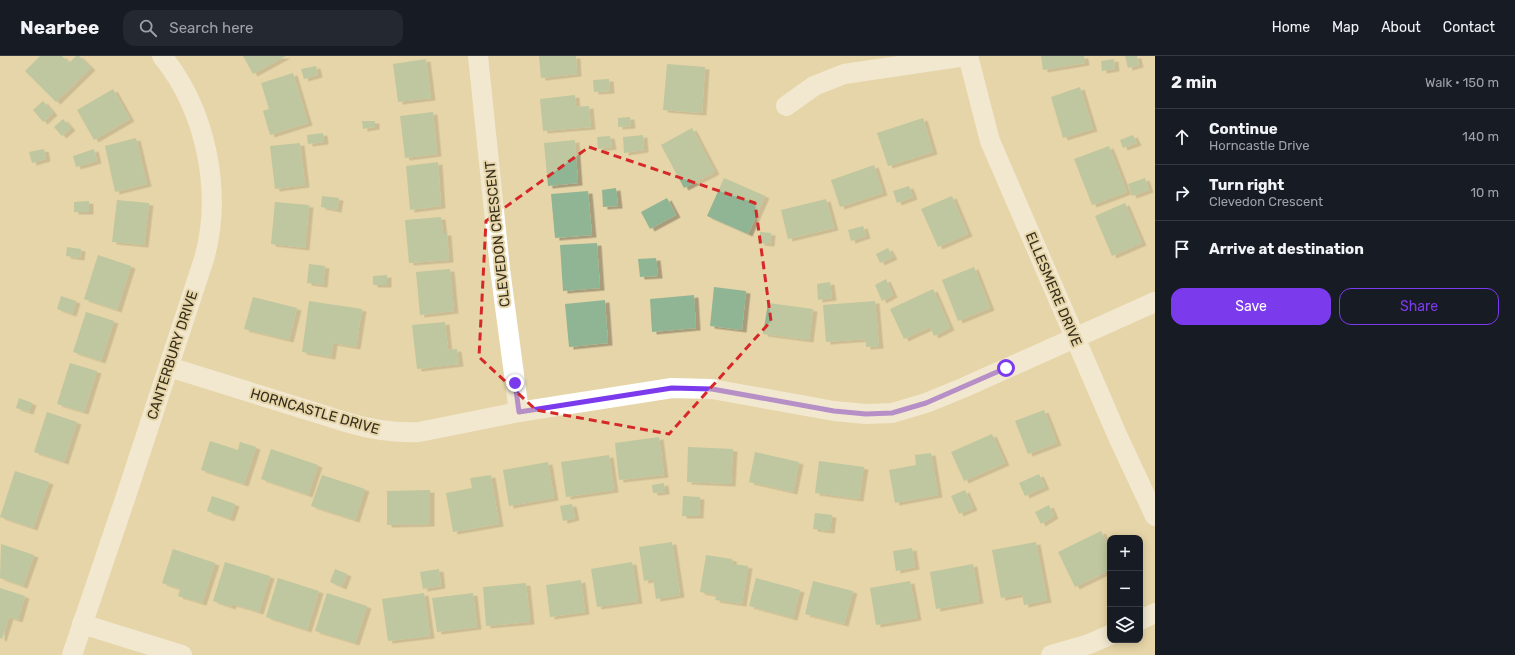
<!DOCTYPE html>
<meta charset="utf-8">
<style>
:root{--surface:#171b24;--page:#242831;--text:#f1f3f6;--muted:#9ea1a6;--line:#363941;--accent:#7c3aed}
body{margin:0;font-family:Rubik,sans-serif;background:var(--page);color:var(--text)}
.controls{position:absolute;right:12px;bottom:12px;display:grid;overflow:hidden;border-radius:8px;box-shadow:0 2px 10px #0003}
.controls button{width:36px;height:36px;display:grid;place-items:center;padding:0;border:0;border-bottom:1px solid var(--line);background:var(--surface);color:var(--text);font:20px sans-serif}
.stop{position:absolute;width:12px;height:12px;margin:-9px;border:3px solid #7c3aed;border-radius:50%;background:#fff}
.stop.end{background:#7c3aed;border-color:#fff;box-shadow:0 1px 4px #0008}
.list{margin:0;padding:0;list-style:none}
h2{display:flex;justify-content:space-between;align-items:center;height:52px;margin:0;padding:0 16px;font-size:17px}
h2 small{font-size:13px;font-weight:400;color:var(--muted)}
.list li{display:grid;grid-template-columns:26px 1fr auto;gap:12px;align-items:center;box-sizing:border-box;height:56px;padding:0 16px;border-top:1px solid var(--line)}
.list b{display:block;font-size:15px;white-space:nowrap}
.list p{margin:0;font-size:13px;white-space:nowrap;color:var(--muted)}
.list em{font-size:13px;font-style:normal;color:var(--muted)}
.actions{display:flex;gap:8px;padding:12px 16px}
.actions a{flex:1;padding:9px 0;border:1px solid var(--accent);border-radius:12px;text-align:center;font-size:14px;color:var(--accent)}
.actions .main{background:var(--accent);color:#fff}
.icon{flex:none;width:22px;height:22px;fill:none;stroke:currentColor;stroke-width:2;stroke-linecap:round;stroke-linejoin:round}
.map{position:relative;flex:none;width:1155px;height:599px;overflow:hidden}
header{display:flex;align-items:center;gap:24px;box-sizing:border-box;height:56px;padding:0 20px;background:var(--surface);border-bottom:1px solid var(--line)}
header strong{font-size:19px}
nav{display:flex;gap:22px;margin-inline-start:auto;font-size:14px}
.search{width:280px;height:36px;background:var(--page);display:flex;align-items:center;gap:10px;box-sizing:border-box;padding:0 14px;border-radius:12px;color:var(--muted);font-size:15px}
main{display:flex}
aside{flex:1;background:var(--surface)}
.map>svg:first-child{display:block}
.building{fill:#8fb595;filter:url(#shadow)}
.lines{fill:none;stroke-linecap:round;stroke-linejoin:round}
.street{stroke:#fff;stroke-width:20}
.route{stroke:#7c3aed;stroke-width:5}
.marked{fill:none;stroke:#d62828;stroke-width:3;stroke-dasharray:8 5;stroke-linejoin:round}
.labels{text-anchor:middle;stroke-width:4;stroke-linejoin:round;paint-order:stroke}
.street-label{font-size:14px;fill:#352e1c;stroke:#e6d5a8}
</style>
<header>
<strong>Nearbee</strong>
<div class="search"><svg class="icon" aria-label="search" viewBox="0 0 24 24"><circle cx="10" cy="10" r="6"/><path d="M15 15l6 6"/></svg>Search here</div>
<nav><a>Home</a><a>Map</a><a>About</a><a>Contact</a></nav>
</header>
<main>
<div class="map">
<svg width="1155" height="599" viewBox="0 0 1155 599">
<defs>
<filter id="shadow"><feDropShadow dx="4.5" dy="2.5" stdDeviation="0" flood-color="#0004"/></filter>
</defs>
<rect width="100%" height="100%" fill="#e6d5a8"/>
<g class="building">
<path d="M40,0H62L69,7L76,0H79L91,12L56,46L25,15Z"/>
<path d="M243,0H286L253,18Z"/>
<path d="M539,0H576L577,18L541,22Z"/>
<path d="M1041,0H1084L1085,7L1043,14Z"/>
<path d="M1125,0H1137L1139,9L1128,12Z"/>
<path d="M426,3L431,42L398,46L393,8Z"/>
<path d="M1114,3L1115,13L1102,15L1101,5Z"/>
<path d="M667,8L705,11L702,57L663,54Z"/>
<path d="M316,10L318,19L304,23L301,13Z"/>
<path d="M293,17L308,67L270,79L263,55L269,53L261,27Z"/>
<path d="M609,23L610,35L594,36L593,24Z"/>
<path d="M1080,31L1093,73L1063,82L1051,41Z"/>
<path d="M113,33L130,63L94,84L77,54Z"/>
<path d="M575,39L576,51L589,50L591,71L543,75L540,43Z"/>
<path d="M43,45L53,57L43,66L33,54Z"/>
<path d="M433,56L437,98L405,102L400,60Z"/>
<path d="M630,61L631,70L618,71V62Z"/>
<path d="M923,62L933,96L888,110L877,77Z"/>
<path d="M63,63L71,72L62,80L54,71Z"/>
<path d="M362,65H375V71L363,73Z"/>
<path d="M692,72L715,116L684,132L661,89Z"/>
<path d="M323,77L324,86L308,88L307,79Z"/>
<path d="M643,79L644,94L624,97L623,81Z"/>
<path d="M1133,79L1137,87L1123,92L1120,84Z"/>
<path d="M610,80L612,91L598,93L597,81Z"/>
<path d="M136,82L147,128L115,136L105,90Z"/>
<path d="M575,84L578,127L548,130L544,87Z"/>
<path d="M300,87L305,129L275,133L270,90Z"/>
<path d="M1109,90L1127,136L1092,149L1074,103Z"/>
<path d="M44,93L46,103L32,107L29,96Z"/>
<path d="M94,93L97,105L76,111L73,100Z"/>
<path d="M438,106L441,150L410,154L406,110Z"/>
<path d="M874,109L883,137L840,151L831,124Z"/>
<path d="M724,122L765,140L748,178L707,160Z"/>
<path d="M1145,122L1149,134L1132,140L1128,128Z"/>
<path d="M909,130L913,141L897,147L893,135Z"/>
<path d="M616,132L618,150L603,151L602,134Z"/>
<path d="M588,135L592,179L555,182L551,138Z"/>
<path d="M322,140L339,142L337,154L321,151Z"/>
<path d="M952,140L968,178L938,191L921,153Z"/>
<path d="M667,142L676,159L650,173L641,156Z"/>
<path d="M826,143L834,172L788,183L781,154Z"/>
<path d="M117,144L149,147L144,189L112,186Z"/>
<path d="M89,145V156H74V146Z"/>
<path d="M275,146L309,149L305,192L271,188Z"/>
<path d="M1125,147L1142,187L1112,200L1095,160Z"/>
<path d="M441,161L443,177H447L449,204L409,207L405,164Z"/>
<path d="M863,170L866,180L851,185L848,174Z"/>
<path d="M760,176L771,177L770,188L760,187Z"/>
<path d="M597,187L600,232L563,235L560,189Z"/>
<path d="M67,191L81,193L80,202L66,200Z"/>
<path d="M888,192L893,201L880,207L876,198Z"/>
<path d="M98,199L131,210L117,254L84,243Z"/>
<path d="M656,202L658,220L640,221L638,203Z"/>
<path d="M309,208L325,210L323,229L307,227Z"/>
<path d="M974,211L990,252L958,265L942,224Z"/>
<path d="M450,213L454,255L420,259L416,216Z"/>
<path d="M387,219V229H373V220Z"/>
<path d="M886,223L893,239L882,245L875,229Z"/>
<path d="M830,226L832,242L818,244L817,228Z"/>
<path d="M714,231L746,235L742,274L710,270Z"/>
<path d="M933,233L950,272L934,280L930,271L904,283L890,253Z"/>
<path d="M694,239L696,272L652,276L650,243Z"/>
<path d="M61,240L76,245L72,258L57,253Z"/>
<path d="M253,241L297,252L289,284L244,273Z"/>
<path d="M605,244L608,287L569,291L565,248Z"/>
<path d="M309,245L362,253L356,291L333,287L331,301L302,296Z"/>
<path d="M875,245L879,290L866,291V283L826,286L823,249Z"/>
<path d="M768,247L813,253L809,284L763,278Z"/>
<path d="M86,256L114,265L101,305L73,296Z"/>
<path d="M445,266L448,294L457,293L459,308L417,313L412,269Z"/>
<path d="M70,307L97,315L84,356L57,348Z"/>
<path d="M19,342L32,347L29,356L16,352Z"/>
<path d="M1044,354L1057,387L1028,398L1015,365Z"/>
<path d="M47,356L77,366L64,406L34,396Z"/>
<path d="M992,378L1005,407L964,425L951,396Z"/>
<path d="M659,381L664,419L619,424L615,387Z"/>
<path d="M210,385L238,394L240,386L256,391L244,428L201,414Z"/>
<path d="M688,391L733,393L731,428L687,426Z"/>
<path d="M271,393L318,409L308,439L261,423Z"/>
<path d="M755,396L799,406L793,436L749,426Z"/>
<path d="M931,397L938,439L895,447L889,414L916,409L915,399Z"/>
<path d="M609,399L614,434L566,441L561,406Z"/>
<path d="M819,405L864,411L859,443L815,437Z"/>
<path d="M548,406L554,442L509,450L503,414Z"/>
<path d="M15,415L49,426L33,472L0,461Z"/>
<path d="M1039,418L1045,431L1025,440L1019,427Z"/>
<path d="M322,419L365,433L355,464L311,450Z"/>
<path d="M491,419L499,468L453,476L446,437L472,432L470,422Z"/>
<path d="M664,427L665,436L653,437L652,429Z"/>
<path d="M430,434V468L387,469V435Z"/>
<path d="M965,434L973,452L959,458L951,440Z"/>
<path d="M212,440L235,448L230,463L207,455Z"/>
<path d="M683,440L700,441L699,460H682Z"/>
<path d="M572,448L575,462L563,465L560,450Z"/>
<path d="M1049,449L1054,460L1041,468L1035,456Z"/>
<path d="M815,457L832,459L830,475L813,473Z"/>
<path d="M1101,475L1110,493V514L1075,531L1058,496Z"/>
<path d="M672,486L680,539L656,543L653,523L644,525L639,491Z"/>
<path d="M1036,486L1047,544L1024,549L1022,538L1001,542L992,494Z"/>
<path d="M1,488L34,499L23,530L0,522Z"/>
<path d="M912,492L915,511L896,515L893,495Z"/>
<path d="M173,493L215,507L202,547L178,540L180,533L162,527Z"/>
<path d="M706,499L732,503L733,508L748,510L742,548L715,544L717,539L700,536Z"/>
<path d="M225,506L270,520L259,556L232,548L231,551L213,545Z"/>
<path d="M632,506L638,545L597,551L591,513Z"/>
<path d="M973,508L979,545L936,553L930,516Z"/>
<path d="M335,513L347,518L342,531L330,526Z"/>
<path d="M439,513L441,530L423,533L420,516Z"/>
<path d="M278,522L319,535L307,574L266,561Z"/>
<path d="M756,522L800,534L793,562L749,550Z"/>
<path d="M581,524L585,556L550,561L546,529Z"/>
<path d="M813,525L853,535L844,568L805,558Z"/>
<path d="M910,525L917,562L876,569L870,532Z"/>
<path d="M526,527L530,566L486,570L483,531Z"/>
<path d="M0,532L25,540L18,564L9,561L2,583L0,582Z"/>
<path d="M327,537L367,550L355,587L315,575Z"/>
<path d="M424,537L430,580L388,585L382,543Z"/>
<path d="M473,537L477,571L437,576L432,542Z"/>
</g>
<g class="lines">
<g class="street">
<path d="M478,0L500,213L519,356"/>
<path d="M968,0L990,85L1118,381L1155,460"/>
<path d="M786,50L814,30L844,18L966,0"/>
<path d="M169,311L349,367C373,374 395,377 419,376L519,356L672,332L712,333L834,355L866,358L892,357L926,347L965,331L1155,246"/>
<path d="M1140,564L1155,557"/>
<path d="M82,568L182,599"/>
<path d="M72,599L127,437L204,203C223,136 206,54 162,0"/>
<path d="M1051,599L1089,588L1110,579"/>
</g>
</g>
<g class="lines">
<path class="route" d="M515,327L519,356L672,332L712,333L834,355L866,358L892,357L926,347L1006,312"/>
</g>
<path d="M0 0H1155V599H0ZM589,91L755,147L771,265L669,378L536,354L479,301L486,165Z" fill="#e6d5a8" fill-opacity=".55" fill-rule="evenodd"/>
<path class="marked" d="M589,91L755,147L771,265L669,378L536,354L479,301L486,165Z"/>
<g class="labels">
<g class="street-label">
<text transform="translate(497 178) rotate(-96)" y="5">CLEVEDON CRESCENT</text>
<text transform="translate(1054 233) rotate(67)" y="5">ELLESMERE DRIVE</text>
<text transform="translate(172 299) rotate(-72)" y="5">CANTERBURY DRIVE</text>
<text transform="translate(315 355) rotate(16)" y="5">HORNCASTLE DRIVE</text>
</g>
</g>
</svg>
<div class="controls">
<button>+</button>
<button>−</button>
<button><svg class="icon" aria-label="layers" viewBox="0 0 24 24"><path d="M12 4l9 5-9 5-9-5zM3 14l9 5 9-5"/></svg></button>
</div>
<div class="stop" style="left:1006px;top:312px"></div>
<div class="stop end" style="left:515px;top:327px"></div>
</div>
<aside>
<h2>2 min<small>Walk · 150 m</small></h2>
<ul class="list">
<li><svg class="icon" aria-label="ahead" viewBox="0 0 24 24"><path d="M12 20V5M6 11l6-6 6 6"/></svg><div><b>Continue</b><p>Horncastle Drive</p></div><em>140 m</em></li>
<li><svg class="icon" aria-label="right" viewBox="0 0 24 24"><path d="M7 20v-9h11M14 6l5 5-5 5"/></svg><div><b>Turn right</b><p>Clevedon Crescent</p></div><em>10 m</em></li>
<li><svg class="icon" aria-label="arrive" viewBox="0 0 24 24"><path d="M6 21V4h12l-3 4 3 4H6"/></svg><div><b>Arrive at destination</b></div></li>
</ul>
<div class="actions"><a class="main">Save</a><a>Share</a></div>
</aside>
</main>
